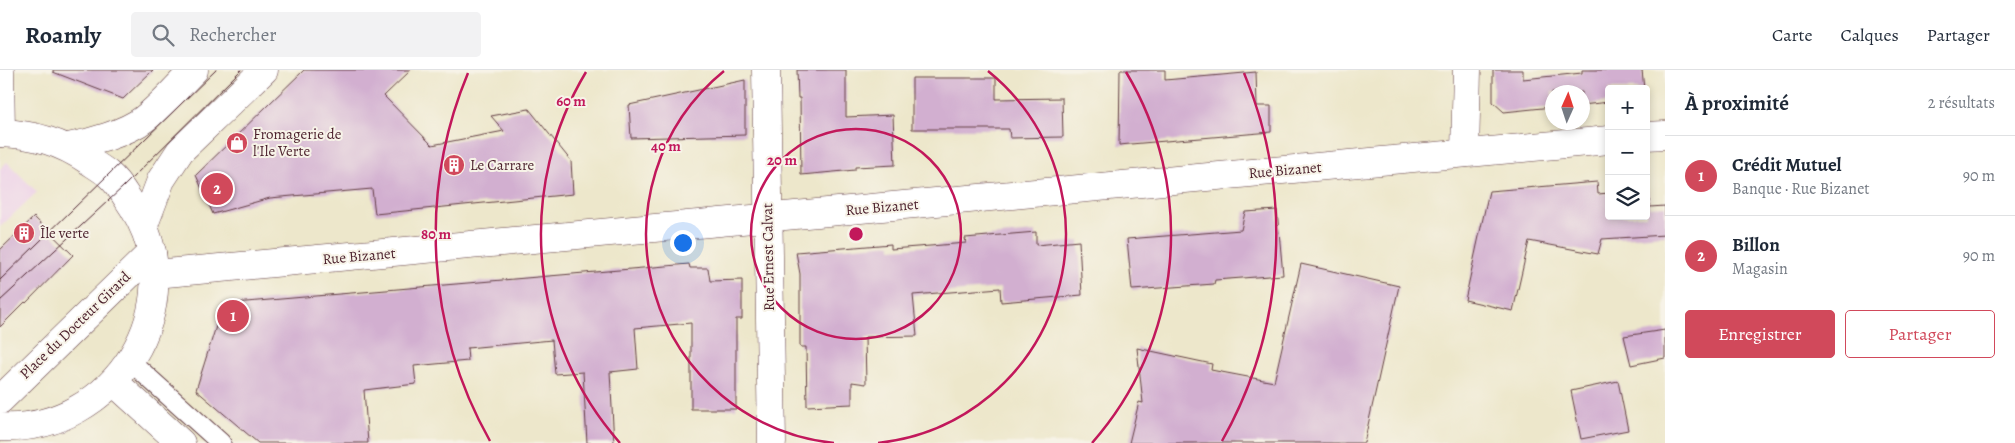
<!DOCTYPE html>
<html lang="fr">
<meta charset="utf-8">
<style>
:root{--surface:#fff;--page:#f2f2f3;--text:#1f2937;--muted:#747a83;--line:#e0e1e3;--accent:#d1495b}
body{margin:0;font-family:Alegreya,serif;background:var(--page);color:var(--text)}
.controls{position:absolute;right:15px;top:15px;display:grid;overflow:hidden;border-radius:5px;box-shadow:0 2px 8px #0003}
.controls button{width:45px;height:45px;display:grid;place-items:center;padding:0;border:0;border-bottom:1px solid var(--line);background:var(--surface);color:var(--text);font:25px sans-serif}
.compass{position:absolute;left:1545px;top:15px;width:45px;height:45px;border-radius:50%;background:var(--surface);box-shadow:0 2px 8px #0003;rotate:3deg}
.you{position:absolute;left:682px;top:172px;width:18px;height:18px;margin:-12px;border:4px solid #fff;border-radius:50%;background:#1a73e8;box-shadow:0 0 0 8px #1a73e833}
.badge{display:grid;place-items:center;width:32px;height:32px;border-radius:50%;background:var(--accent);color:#fff;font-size:16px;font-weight:700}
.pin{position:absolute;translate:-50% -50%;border:2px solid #fff;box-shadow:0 1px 5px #0006}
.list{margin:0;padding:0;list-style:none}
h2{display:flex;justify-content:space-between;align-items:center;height:65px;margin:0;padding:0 20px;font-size:21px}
h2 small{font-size:16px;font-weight:400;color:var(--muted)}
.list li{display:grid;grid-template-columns:32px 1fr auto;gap:15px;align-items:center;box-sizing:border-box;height:80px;padding:0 20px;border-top:1px solid var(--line)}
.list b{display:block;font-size:19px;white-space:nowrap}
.list p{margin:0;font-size:16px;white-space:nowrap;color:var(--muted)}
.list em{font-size:16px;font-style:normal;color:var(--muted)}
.actions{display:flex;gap:10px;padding:15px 20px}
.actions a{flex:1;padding:11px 0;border:1px solid var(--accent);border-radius:5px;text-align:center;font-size:18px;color:var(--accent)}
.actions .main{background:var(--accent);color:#fff}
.icon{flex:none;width:28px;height:28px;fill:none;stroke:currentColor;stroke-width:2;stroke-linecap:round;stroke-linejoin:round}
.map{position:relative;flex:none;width:1665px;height:373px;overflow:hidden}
header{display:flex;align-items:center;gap:30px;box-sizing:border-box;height:70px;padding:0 25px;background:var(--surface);border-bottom:1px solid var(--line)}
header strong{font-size:24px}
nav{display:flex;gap:28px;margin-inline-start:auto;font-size:18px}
.search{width:350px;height:45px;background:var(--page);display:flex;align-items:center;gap:12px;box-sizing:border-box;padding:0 18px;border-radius:5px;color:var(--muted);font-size:19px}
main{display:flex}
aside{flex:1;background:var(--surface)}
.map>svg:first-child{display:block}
.built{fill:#edd0e8}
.building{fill:#d2afd0}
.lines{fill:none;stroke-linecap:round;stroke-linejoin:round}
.service-casing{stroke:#623d43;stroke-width:21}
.pedestrian-casing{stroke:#623d43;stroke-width:29}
.minor-casing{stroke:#623d43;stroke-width:29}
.tertiary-casing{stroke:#623d43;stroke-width:29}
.service{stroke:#fff;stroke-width:19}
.pedestrian{stroke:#fff;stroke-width:28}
.minor{stroke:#fff;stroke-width:28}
.tertiary{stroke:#fff;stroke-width:28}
.tram{stroke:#4a1f2b;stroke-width:1}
.ring{fill:none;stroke:#c2185b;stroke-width:2.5}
.labels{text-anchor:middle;stroke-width:4;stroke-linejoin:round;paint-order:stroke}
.poi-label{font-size:15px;fill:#4a1f2b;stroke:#f7f3e8;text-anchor:start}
.street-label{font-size:15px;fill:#4a1f2b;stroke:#f7f3e8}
.centre{fill:#c2185b;stroke:#f7f3e8;stroke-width:2.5}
.ring-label{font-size:15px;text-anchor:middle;font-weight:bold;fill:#c2185b;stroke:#f7f3e8;stroke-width:4;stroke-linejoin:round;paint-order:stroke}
</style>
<header>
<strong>Roamly</strong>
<div class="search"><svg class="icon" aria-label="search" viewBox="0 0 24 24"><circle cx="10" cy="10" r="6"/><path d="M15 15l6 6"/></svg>Rechercher</div>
<nav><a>Carte</a><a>Calques</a><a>Partager</a></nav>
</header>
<main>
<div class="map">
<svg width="1665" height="373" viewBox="0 0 1665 373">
<rect width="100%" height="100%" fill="#f7f3e8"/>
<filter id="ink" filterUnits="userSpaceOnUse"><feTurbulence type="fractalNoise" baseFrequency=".02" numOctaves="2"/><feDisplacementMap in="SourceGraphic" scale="10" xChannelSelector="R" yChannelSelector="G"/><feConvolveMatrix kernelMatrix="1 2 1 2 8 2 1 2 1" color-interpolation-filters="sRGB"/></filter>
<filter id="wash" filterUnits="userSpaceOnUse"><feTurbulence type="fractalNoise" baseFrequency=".0096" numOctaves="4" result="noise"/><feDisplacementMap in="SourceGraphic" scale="20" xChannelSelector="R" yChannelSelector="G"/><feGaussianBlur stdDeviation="1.12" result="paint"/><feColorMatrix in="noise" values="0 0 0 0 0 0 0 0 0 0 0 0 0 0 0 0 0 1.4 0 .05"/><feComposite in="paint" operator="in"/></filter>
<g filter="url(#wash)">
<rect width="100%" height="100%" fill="#ede7cb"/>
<path class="built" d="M7,92L37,122L0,157V99Z"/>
<g id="blocks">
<g class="building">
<path d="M53,0H153L123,29L53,2Z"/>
<path d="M304,0H411L384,26L432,75L504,61L491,46L529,39L571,91L573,124L375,144L372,119L270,128L213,144L196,105Z"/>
<path d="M797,0H846V47L893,45L895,95L855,97V100L801,105L800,28H798Z"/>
<path d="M1120,0H1165V10L1256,2L1257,36H1271V62L1119,75Z"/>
<path d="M1493,0H1523V9L1582,3V0H1642L1644,19H1609V32L1582,35V22H1552V37L1504,42L1493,32Z"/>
<path d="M912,8H996V29L1062,28L1063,67L1010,68L1009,59H912Z"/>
<path d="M745,10V65L631,68L629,35Z"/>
<path d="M1597,112L1598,124L1609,123V146H1646V120H1648L1650,137L1665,136V165L1602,169L1598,184L1529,171L1513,241L1465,230L1489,121Z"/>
<path d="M1277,140L1283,205L1215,210L1214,214L1132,220L1127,169L1241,160L1245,142Z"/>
<path d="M34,147L73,185L26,233L25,232L0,257V180Z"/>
<path d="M1036,162V175L1079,171L1082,225L1001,232L1000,218L913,225L917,266L865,267L866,314L852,312V334L807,336L806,277H800V204L796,182L891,174V179L930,176L966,173L965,168Z"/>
<path d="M689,194L690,198H708L710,211L742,210V249H736V339H691V253L635,258L638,299L610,302L614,373H587L583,302L555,304L552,270L467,278L468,291L414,296L416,314L364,320L368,373H258L196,320L223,234Z"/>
<path d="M1301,194L1399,216L1364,373H1129L1139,332L1143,333L1137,278L1212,294L1211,300L1274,312Z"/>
<path d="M1665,260V288L1631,295L1624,266Z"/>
<path d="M1618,311L1628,360L1581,369L1571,321Z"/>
</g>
</g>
</g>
<g filter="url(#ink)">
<use href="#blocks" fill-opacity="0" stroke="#623d43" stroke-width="1"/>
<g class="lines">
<g class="service-casing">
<path id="service" d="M130,291L221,373"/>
</g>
<g class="pedestrian-casing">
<path id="pedestrian" d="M0,330L152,182"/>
</g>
<g class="minor-casing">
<g id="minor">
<path d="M0,0L1,63"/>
<path d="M766,0L772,373"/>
<path d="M1646,66L1665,65"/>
<path d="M1465,83L1467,0"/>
<path d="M155,204L1609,70"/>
<path d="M114,312L181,373"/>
</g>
</g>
<g class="tertiary-casing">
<g id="tertiary">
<path d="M0,63C34,64 61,72 89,91C95,95 102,99 108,104C119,113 125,125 133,137C195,235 114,363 0,357"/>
<path d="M68,77C90,73 126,63 144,49C162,35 178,16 194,0"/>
<path d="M144,155L161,110L180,81L264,0"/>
</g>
</g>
<use href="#service" class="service"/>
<use href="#pedestrian" class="pedestrian"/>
<use href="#minor" class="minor"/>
<use href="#tertiary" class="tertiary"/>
<g class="tram">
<path d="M0,210L216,0"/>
<path d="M0,231L122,118L241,0"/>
</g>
</g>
</g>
<g class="ring">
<circle cx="856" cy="164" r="105"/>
<path d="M834 373A210 210 0 0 1 724 1M988 1A210 210 0 0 1 878 373"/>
<path d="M620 373A315 315 0 0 1 586 2M1126 2A315 315 0 0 1 1092 373"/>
<path d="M490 371A420 420 0 0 1 468 3M1244 3A420 420 0 0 1 1222 371"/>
</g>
<defs>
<g id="shop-disc" transform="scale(1.125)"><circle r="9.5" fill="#d1495b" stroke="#f7f3e8"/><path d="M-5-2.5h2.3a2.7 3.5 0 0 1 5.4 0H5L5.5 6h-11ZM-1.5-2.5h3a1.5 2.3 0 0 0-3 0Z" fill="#fff"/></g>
<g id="building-disc" transform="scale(1.125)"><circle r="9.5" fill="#d1495b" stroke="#f7f3e8"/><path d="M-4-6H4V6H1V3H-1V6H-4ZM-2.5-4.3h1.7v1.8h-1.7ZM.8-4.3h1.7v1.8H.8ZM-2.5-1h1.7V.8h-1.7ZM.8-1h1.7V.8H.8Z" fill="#fff"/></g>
</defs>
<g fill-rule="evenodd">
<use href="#shop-disc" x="237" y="73"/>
<use href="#building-disc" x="454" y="95"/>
<use href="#building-disc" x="24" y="163"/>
</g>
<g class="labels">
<g class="poi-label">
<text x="253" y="69">Fromagerie de<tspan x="253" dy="17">l'Ile Verte</tspan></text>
<text x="470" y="100">Le Carrare</text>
<text x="40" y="168">Île verte</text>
</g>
<g class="street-label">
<text transform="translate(1285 100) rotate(-5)" y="5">Rue Bizanet</text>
<text transform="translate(882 137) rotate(-5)" y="5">Rue Bizanet</text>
<text transform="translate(359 186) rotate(-5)" y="5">Rue Bizanet</text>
<text transform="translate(768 187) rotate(-91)" y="5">Rue Ernest Calvat</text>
<text transform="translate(75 255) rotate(-44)" y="5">Place du Docteur Girard</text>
</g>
</g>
<circle cx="856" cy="164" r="8" class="centre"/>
<g class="ring-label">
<text x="571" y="36">60 m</text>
<text x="666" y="81">40 m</text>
<text x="782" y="95">20 m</text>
<text x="436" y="169">80 m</text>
</g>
</svg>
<div class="controls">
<button>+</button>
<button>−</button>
<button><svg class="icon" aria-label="layers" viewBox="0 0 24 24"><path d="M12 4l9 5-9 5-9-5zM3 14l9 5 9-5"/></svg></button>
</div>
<svg class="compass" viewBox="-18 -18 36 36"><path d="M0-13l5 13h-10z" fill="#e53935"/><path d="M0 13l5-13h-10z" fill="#747a83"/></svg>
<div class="you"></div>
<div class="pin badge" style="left:233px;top:246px">1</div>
<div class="pin badge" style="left:217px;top:119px">2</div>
</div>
<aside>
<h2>À proximité<small>2 résultats</small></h2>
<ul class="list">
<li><span class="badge">1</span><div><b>Crédit Mutuel</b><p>Banque · Rue Bizanet</p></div><em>90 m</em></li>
<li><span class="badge">2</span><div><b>Billon</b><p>Magasin</p></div><em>90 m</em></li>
</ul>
<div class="actions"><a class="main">Enregistrer</a><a>Partager</a></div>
</aside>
</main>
